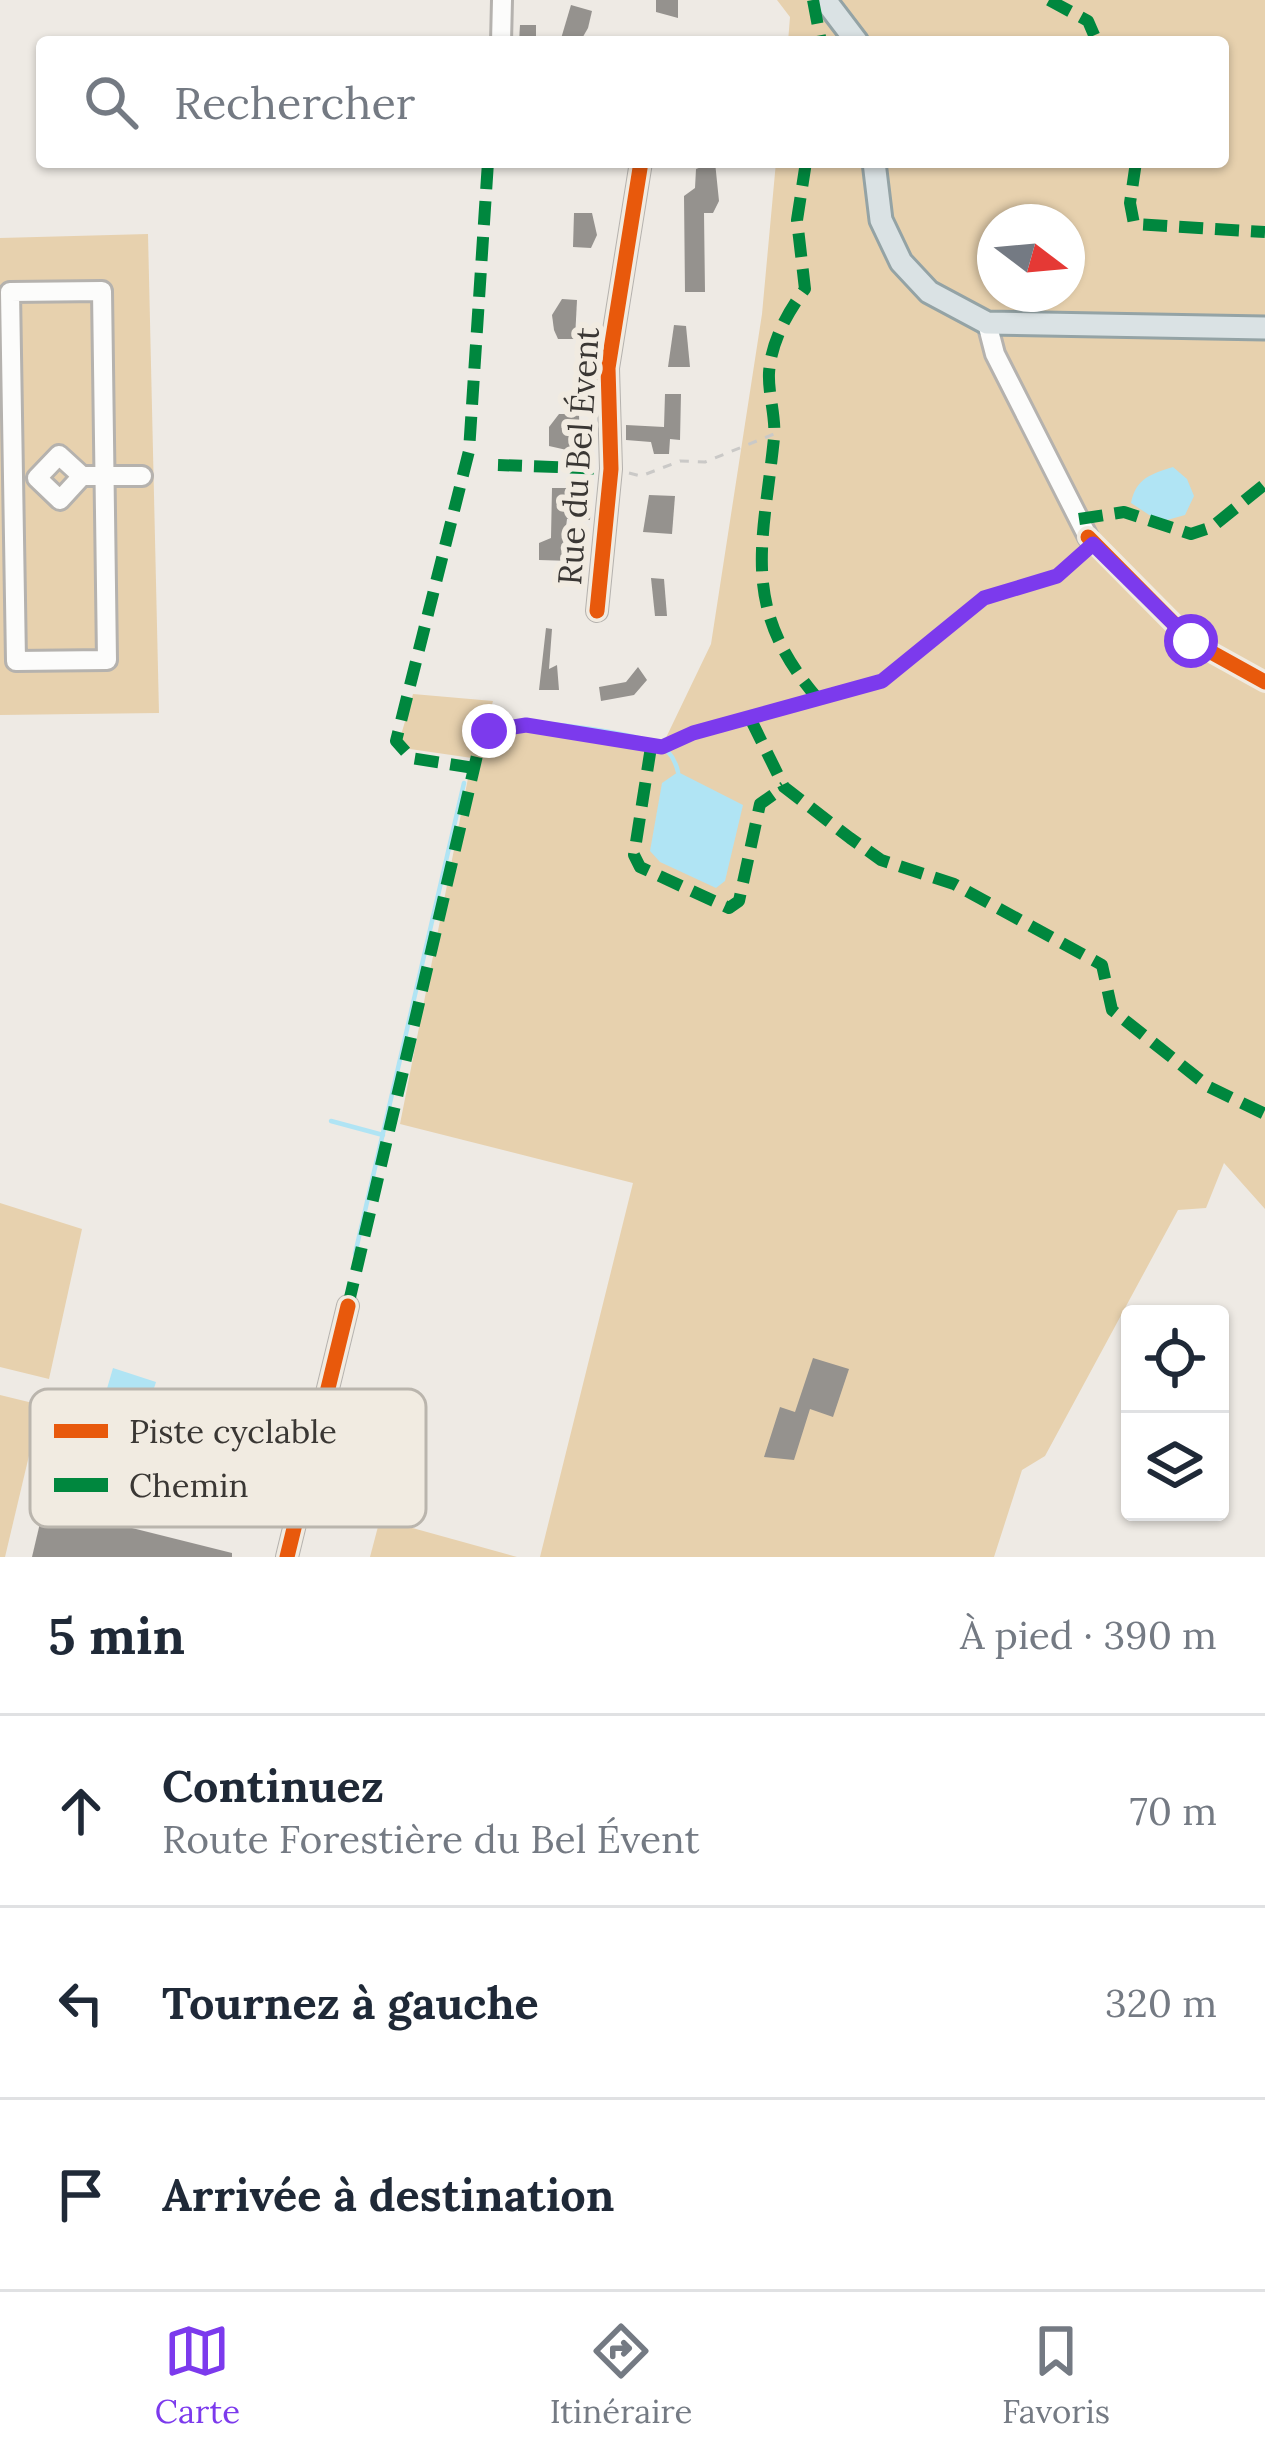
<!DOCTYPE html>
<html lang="fr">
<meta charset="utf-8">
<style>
:root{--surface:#fff;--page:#f2f2f3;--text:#1f2937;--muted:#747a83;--line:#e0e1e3;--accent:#7c3aed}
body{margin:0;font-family:Lora,serif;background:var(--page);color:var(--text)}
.controls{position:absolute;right:36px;bottom:36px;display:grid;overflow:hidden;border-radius:12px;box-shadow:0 3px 9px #0004}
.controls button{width:108px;height:108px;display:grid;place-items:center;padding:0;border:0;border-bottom:3px solid var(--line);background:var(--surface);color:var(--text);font:60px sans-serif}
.compass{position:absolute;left:977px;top:204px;width:108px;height:108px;border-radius:50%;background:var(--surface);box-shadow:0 3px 9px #0004;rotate:106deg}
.stop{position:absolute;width:36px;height:36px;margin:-27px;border:9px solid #7c3aed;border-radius:50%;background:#fff}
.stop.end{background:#7c3aed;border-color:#fff;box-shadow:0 3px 12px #0008}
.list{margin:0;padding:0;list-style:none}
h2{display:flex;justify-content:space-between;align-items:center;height:156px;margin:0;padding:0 48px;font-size:51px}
h2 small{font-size:39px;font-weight:400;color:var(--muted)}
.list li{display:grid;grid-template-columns:78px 1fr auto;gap:36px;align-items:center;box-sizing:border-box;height:192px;padding:0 48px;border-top:3px solid var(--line)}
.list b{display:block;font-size:45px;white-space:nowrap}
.list p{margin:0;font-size:39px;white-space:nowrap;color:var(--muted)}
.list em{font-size:39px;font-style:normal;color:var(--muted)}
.icon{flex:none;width:66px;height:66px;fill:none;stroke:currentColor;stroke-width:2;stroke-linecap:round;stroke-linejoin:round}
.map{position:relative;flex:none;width:1265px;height:1557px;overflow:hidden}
.search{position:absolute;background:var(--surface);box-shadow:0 3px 9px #0004;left:36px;right:36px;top:36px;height:132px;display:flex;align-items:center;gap:30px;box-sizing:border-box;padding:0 42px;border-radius:12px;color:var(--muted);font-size:45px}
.sheet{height:732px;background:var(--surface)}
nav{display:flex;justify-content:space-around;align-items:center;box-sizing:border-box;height:168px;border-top:3px solid var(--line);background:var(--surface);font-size:33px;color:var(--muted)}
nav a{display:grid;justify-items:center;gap:6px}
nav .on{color:var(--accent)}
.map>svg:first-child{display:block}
.green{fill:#e7d1ae;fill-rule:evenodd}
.water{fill:#b0e4f4}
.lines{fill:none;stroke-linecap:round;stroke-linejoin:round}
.stream{stroke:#b0e4f4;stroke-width:4.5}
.building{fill:#95928e}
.minor-casing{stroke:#b5b2ae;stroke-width:24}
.major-casing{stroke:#94a3a5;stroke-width:27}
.path{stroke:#cac9c7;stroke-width:3;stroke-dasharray:9 9;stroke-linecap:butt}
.minor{stroke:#fcfcfb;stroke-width:18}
.major{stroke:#dae2e4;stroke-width:21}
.quiet{stroke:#00873e;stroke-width:12;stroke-dasharray:24 12;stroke-linecap:butt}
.cycleway-casing{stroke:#f1ebe1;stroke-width:22}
.cycleway{stroke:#e8590c;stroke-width:15}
.route{stroke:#7c3aed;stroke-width:15}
.labels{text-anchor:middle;stroke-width:12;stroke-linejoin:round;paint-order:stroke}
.street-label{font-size:33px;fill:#3a3734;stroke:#f1ebe1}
.key{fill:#f1ebe1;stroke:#bab5ad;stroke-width:3}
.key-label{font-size:33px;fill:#3a3734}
</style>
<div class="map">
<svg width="1265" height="1557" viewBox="0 0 1265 1557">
<rect width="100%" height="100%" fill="#eeeae4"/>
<g class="green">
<path d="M777,0H1265V1209L1224,1163L1206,1208L1178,1210L1045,1456L1022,1470L994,1557H540L633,1183L400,1124L472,758L403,748L399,742L413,694L493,701L488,718L662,746L711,644L762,314L776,162H1223V42H788L790,17ZM995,222H1067V294H995Z"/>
<path d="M148,234L159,713L0,715V238Z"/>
<path d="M0,1203L82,1229L49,1379L0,1367Z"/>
<path d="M0,1395L41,1405L5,1557H0Z"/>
<path d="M380,1519L517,1557H370Z"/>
</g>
<g class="water">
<path d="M1173,467L1187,479L1194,496L1185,515L1160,522L1131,503C1136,478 1151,474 1173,467Z"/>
<path d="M678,772L743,805L725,881L716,888L660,862L650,851L662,783Z"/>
<path d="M113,1368L156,1382L148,1407L106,1392Z"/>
</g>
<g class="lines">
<g class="stream">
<path d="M492,724C522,717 626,732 655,743C668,748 675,759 678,772"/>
<path d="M331,1121L383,1135"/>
<path d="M355,1254L464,783"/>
</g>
</g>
<g class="building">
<path d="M656,0H678V18L656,12Z"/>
<path d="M571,5L592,11L588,28L580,42H560Z"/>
<path d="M520,25H536V42H519Z"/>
<path d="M715,162L719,201L713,213H704L705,292H685L684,196L695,188L696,169Z"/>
<path d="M574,213H592L597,235L591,248L573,247Z"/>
<path d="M562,299L577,300L575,339H558L554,330L552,315Z"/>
<path d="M674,325L686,326L690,367H668Z"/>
<path d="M665,394H681L680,440L670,439L669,454H654L651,442L626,440V425L664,427Z"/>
<path d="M559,414H579L580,453L549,446V427Z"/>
<path d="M552,488H567L572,504L591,506L590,520L567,519L564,543H572V561L539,560V543L551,538Z"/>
<path d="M649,495L675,496L672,534L643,532Z"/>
<path d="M651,578L664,579L667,616H655Z"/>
<path d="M546,628L552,629L549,669L557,665L559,690H539Z"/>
<path d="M638,667L647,680L634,695L601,701L599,687L626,682Z"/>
<path d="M813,1358L849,1369L833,1417L810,1409L794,1460L764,1457L780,1407L795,1412Z"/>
<path d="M44,1506L232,1553V1557H32Z"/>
</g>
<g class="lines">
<g class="minor-casing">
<g id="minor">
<path d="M501,42L502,0"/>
<path d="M102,291L107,660L16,661L10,292Z"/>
<path d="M987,323L995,354L1088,537"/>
<path d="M82,476L60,500L37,478L59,455L82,476H142"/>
<path d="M597,611L611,469L608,368L641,162"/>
<path d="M287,1557L348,1306"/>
</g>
</g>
<g class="major-casing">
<g id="major">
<path d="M825,0L857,42"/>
<path d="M874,162L881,220L901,262L929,292L987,323L1265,328"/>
</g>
</g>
<g class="path">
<path d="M629,473L641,476L680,461L705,462L774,434"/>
<path d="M1097,548L1191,641L1265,682"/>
<path d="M479,747L489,731L526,725L663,747L693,733L882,681L984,598L1057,576L1085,551"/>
</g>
<use href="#minor" class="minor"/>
<use href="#major" class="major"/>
<g class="quiet">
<path d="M813,0L821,42"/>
<path d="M1049,0L1088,21L1097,42"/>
<path d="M806,162L797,220L805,289C787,313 771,342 769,373C768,394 776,416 774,438C763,546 739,607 818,699"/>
<path d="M1136,162L1130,203L1134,224L1265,232"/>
<path d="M498,465L611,469"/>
<path d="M1079,519L1124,512L1191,534L1212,527L1265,484"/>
<path d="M751,720L784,787L850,838L881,860L954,884L1102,965L1112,1010L1209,1087L1265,1114"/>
<path d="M651,747L634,855L640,867L729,908L739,901L760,804L784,787"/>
<path d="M474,768L411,758L396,741L469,451L488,162"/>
<path d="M348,1306L479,747"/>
</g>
<g class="cycleway-casing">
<g id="cycleway">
<path d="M1088,537L1191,641L1265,682"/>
<path d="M597,611L611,469L608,368L641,162"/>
<path d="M287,1557L348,1306"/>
</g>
</g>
<use href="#cycleway" class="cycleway"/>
</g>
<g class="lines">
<path class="route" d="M489,731L526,725L662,747L693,733L882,681L984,598L1057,576L1093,544L1191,641"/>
</g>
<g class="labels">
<g class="street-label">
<text transform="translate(578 456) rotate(-86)" y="12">Rue du Bel Évent</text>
</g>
</g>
<rect x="30" y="1389" width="396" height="138" rx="18" class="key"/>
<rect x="54" y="1424" width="54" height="14" fill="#e8590c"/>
<rect x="54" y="1478" width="54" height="14" fill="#00873e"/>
<g class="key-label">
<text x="129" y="1443">Piste cyclable</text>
<text x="129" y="1497">Chemin</text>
</g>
</svg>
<div class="controls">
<button><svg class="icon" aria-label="locate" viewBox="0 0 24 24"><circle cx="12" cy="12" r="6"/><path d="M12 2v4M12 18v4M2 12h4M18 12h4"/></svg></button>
<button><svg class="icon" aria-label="layers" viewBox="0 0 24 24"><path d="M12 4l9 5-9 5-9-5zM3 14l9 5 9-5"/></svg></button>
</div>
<svg class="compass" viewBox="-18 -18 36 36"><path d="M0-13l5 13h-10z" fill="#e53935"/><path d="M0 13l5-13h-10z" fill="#747a83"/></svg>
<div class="stop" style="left:1191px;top:641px"></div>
<div class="stop end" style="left:489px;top:731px"></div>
<div class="search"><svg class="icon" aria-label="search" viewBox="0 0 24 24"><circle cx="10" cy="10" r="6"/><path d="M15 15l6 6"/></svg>Rechercher</div>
</div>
<section class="sheet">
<h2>5 min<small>À pied · 390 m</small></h2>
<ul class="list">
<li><svg class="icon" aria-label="ahead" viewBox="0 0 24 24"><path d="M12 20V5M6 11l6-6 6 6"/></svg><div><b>Continuez</b><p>Route Forestière du Bel Évent</p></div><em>70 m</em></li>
<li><svg class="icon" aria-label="left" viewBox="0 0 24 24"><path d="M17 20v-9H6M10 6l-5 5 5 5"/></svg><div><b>Tournez à gauche</b></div><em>320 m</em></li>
<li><svg class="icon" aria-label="arrive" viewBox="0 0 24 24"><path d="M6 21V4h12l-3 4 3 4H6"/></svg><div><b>Arrivée à destination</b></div></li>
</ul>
</section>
<nav>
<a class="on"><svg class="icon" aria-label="map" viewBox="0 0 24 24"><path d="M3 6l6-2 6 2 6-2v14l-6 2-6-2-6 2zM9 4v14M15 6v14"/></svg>Carte</a>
<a><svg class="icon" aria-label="directions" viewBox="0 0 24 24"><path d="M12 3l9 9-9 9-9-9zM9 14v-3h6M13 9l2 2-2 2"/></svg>Itinéraire</a>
<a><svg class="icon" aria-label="saved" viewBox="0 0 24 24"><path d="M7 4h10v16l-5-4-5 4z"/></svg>Favoris</a>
</nav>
